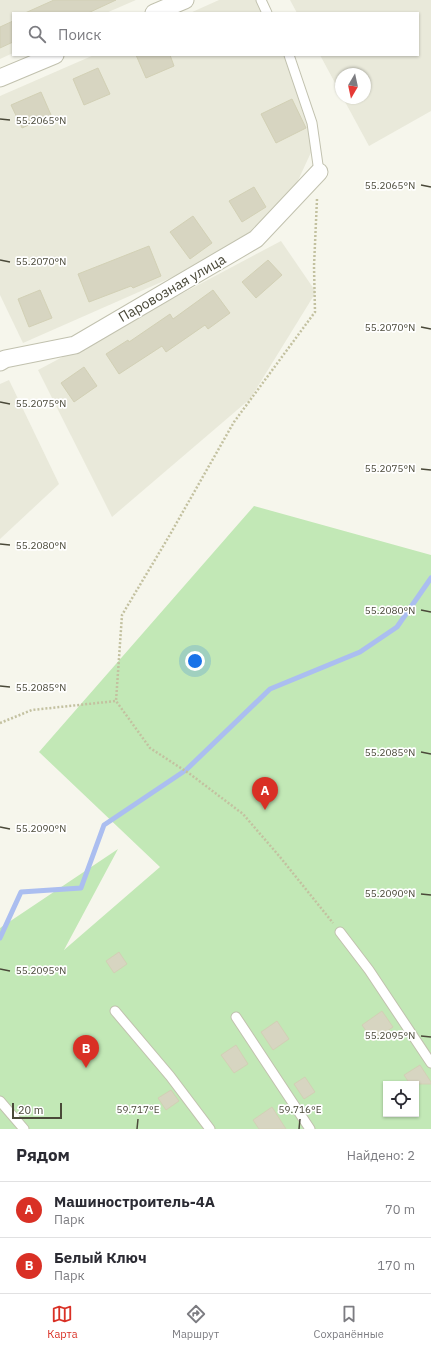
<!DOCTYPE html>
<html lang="ru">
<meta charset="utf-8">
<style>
:root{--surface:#fff;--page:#f2f2f3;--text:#2b2b33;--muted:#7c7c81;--line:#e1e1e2;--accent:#d93025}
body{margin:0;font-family:"IBM Plex Sans",sans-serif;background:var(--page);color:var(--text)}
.controls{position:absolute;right:12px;bottom:12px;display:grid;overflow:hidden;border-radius:0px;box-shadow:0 1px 3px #0004}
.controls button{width:36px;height:36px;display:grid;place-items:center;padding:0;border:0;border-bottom:1px solid var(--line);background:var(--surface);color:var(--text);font:20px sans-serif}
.compass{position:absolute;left:335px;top:68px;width:36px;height:36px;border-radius:50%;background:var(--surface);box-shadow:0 1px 3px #0004;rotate:189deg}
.scale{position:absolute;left:12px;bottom:10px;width:50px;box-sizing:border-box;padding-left:4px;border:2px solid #4a4939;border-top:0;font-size:11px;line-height:14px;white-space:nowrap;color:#4a4939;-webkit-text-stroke:3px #fff;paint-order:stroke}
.you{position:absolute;left:195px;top:661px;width:14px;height:14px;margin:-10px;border:3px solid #fff;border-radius:50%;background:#1a73e8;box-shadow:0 0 0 6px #1a73e833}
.badge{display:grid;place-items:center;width:26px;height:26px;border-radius:50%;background:var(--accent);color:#fff;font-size:13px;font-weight:700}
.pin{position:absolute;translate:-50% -33px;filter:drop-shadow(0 1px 2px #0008)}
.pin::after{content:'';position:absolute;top:21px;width:14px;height:12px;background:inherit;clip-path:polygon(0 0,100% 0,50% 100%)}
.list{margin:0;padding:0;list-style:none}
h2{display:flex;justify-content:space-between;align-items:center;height:52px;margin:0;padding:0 16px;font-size:17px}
h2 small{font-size:13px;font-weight:400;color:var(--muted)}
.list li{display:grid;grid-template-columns:26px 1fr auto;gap:12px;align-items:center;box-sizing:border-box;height:56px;padding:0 16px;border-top:1px solid var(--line)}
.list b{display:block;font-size:15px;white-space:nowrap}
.list p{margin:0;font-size:13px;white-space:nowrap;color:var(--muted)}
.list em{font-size:13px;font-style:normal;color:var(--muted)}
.icon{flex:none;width:22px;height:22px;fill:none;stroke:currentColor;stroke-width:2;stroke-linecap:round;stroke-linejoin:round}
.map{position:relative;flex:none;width:431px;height:1129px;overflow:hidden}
.search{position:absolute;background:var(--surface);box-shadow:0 1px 3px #0004;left:12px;right:12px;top:12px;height:44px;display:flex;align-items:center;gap:10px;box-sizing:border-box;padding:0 14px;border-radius:0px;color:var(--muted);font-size:15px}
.sheet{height:164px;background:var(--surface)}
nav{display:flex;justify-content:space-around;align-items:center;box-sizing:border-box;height:56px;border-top:1px solid var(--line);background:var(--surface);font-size:11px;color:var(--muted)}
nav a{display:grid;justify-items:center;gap:2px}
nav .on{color:var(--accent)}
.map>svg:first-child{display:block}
.residential{fill:#e9e9da}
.green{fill:#c2e8b6;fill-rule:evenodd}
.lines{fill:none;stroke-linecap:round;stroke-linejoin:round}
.stream{stroke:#abbef0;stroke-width:5}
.building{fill:#d7d5c1;stroke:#d2d0b5}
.lane-casing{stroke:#c1c1ae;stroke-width:11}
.street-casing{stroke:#c1c1ae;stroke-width:19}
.path{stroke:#c3c1a0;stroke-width:2.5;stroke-dasharray:2 2;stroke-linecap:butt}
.lane{stroke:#fff;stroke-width:9}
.street{stroke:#fff;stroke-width:17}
.ticks{fill:none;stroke:#4a4939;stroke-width:1.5}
.labels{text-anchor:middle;stroke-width:3.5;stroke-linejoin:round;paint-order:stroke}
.street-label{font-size:14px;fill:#4a4939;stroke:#fff}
.ticks-label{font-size:10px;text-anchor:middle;fill:#4a4939;stroke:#fff;stroke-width:3.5;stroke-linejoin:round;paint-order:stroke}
</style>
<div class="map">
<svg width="431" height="1129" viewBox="0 0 431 1129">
<rect width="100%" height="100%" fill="#f6f6ec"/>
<g class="residential">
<path d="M0,0H136L106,13H13V53L0,59Z"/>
<path d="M219,0H261L266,13H190Z"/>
<path d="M290,0H431V111L369,146L343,98H365V74H341V94L320,55H418V13H297Z"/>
<path d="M94,55H284L319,135L284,211L216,258L23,343L0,295V96Z"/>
<path d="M281,241L316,292L250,399L112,517L38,370Z"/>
<path d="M9,380L59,484L0,539V384Z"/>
</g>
<path class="green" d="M254,506L431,555V1129H0V928L118,849L64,950L160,867L39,752ZM386,1084H416V1114H386Z"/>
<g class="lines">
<path class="stream" d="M0,938L21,892L81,888L104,825L186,770L270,689L360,652L397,627L431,578"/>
</g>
<g class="building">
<path d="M54,0H116L88,13H25Z"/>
<path d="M13,21V42L0,48V27Z"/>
<path d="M136,55H170L174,66L146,78Z"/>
<path d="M98,68L110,94L84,105L73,79Z"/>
<path d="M41,92L51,115L22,128L11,105Z"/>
<path d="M292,99L306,128L276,143L261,114Z"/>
<path d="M254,187L266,207L242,222L229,201Z"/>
<path d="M193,216L212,243L190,259L170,232Z"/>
<path d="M149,246L161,276L133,288L131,286L89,302L78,274Z"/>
<path d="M268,260L282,275L256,298L242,282Z"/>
<path d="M40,290L52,318L29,327L18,299Z"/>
<path d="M213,290L230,313L208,329L205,325L166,352L162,346L119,374L106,354L128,340L129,342L170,314L173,319Z"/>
<path d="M84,367L97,386L74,402L61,383Z"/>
<path d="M119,952L127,964L114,973L106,961Z"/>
<path d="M382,1011L393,1027L373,1041L362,1025Z"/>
<path d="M277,1021L289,1039L273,1050L261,1032Z"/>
<path d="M236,1045L248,1064L234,1073L221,1055Z"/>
<path d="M420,1065L431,1082V1084H410L404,1075Z"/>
<path d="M305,1077L315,1092L304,1099L294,1084Z"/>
<path d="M171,1090L179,1101L166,1110L158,1098Z"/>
<path d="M272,1107L286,1129H259L253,1120Z"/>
</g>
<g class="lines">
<g class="lane-casing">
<g id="lane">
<path d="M261,0L267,13"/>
<path d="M289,55L312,123L319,172"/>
<path d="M340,932L369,970L431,1063"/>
<path d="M115,1011L170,1076L210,1129"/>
<path d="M236,1017L310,1129"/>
<path d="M0,1101L24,1129"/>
</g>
</g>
<g class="street-casing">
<g id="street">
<path d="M154,13L185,0"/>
<path d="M0,78L55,55"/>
<path d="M0,362L5,359L75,345L256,239L319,172"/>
</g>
</g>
<g class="path">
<path d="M317,199L314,266L315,312L234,422L168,538L122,615L116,701L150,748L190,774L243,814L280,857L333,923"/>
<path d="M0,723L32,710L116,701"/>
</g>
<use href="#lane" class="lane"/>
<use href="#street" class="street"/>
</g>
<path class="ticks" d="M0,119L10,120M421,185L431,187M0,260L10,262M421,327L431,329M0,402L10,404M421,469L431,470M0,544L10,545M421,610L431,612M0,686L10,687M421,752L431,754M0,827L10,829M421,894L431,895M0,969L10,971M421,1036L431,1037M137,1129L138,1119M299,1129L300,1119"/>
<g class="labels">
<g class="street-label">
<text transform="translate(172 288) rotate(-30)" y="5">Паровозная улица</text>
</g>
</g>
<g class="ticks-label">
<text x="41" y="124">55.2065°N</text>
<text x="390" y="189">55.2065°N</text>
<text x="41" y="265">55.2070°N</text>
<text x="390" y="331">55.2070°N</text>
<text x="41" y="407">55.2075°N</text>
<text x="390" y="472">55.2075°N</text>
<text x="41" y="549">55.2080°N</text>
<text x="390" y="614">55.2080°N</text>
<text x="41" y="691">55.2085°N</text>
<text x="390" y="756">55.2085°N</text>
<text x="41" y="832">55.2090°N</text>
<text x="390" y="897">55.2090°N</text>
<text x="41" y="974">55.2095°N</text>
<text x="390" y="1039">55.2095°N</text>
<text x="138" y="1113">59.717°E</text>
<text x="300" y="1113">59.716°E</text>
</g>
</svg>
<div class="controls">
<button><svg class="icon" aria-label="locate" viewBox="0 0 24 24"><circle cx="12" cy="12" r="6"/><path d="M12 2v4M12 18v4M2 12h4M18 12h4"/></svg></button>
</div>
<svg class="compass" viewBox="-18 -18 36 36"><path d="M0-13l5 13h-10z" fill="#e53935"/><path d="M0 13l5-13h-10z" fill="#7c7c81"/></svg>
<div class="scale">20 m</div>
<div class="you"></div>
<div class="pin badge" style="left:265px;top:810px">A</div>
<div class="pin badge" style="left:86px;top:1068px">B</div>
<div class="search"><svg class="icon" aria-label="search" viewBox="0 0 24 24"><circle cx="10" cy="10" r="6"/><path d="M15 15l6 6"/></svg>Поиск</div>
</div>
<section class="sheet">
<h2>Рядом<small>Найдено: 2</small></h2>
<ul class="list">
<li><span class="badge">A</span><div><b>Машиностроитель-4А</b><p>Парк</p></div><em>70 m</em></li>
<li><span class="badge">B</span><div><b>Белый Ключ</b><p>Парк</p></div><em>170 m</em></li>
</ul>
</section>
<nav>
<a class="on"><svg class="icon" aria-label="map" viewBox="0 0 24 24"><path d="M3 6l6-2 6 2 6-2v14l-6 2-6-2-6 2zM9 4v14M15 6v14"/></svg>Карта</a>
<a><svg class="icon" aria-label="directions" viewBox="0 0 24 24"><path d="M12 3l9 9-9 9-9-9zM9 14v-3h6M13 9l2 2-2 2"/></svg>Маршрут</a>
<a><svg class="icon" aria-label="saved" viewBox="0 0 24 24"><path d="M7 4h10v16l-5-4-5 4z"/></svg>Сохранённые</a>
</nav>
